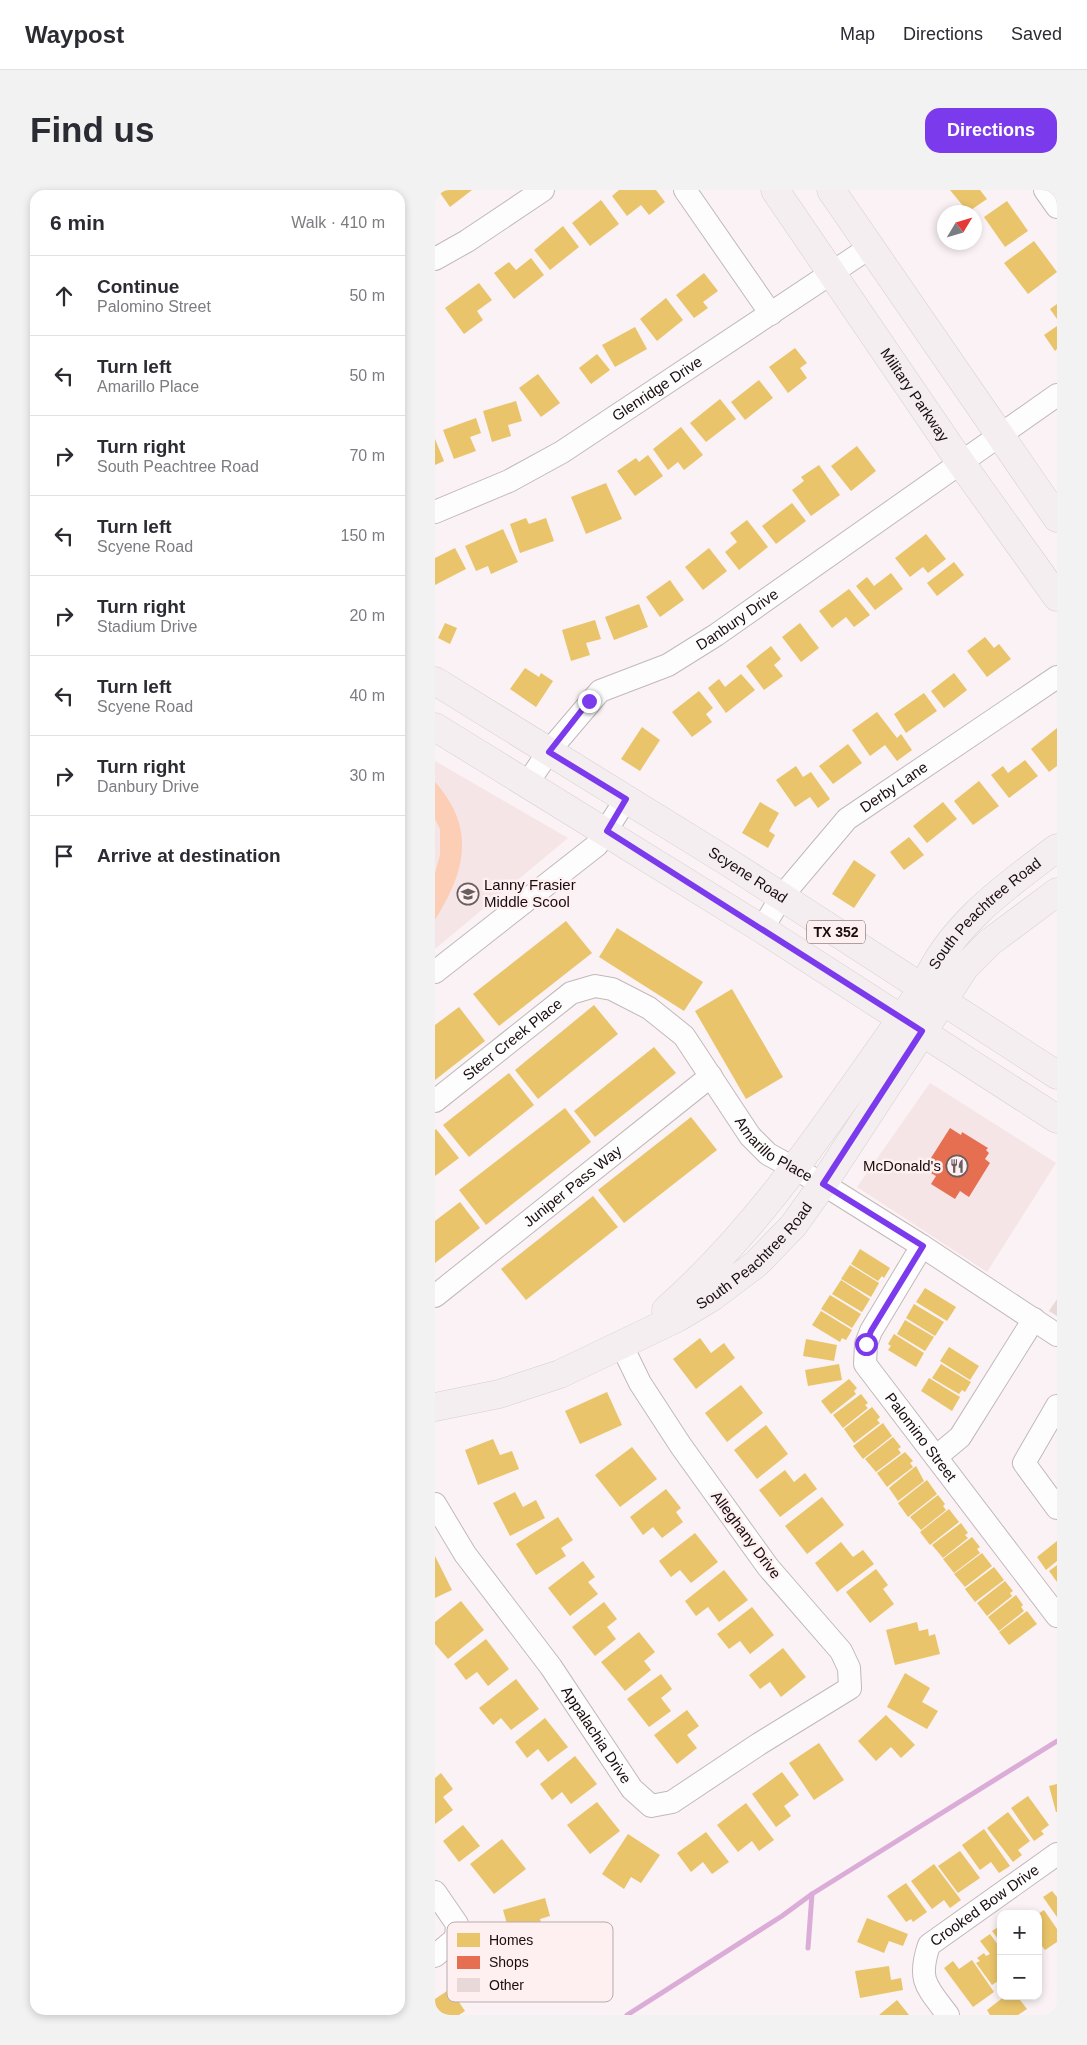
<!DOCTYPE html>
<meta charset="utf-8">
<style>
:root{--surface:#fff;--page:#f2f2f3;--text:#2b2b33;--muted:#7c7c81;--line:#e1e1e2;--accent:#7c3aed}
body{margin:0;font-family:Helvetica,sans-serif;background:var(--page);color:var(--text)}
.controls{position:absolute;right:15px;bottom:15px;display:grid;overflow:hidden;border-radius:10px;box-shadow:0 2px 8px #0003}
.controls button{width:45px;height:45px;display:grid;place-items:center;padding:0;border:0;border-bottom:1px solid var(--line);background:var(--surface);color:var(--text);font:25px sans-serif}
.compass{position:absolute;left:502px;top:15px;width:45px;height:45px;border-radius:50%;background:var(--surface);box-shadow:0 2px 8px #0003;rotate:52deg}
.stop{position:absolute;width:15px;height:15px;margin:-11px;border:4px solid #7c3aed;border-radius:50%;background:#fff}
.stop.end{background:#7c3aed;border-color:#fff;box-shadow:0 1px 5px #0008}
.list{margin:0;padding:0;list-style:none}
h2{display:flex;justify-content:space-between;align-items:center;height:65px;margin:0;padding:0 20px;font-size:21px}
h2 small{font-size:16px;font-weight:400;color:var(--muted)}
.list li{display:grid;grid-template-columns:32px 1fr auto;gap:15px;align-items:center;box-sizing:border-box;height:80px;padding:0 20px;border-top:1px solid var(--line)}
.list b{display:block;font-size:19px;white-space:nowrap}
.list p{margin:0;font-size:16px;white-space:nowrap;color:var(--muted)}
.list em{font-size:16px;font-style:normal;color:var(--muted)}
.icon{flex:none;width:28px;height:28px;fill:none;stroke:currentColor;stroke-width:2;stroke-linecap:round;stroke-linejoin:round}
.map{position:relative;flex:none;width:622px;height:1825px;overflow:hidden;border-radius:15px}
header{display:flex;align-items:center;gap:30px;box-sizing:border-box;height:70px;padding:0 25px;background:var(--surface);border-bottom:1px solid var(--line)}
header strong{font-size:24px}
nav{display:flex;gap:28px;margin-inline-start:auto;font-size:18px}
.intro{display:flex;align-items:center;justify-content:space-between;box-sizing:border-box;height:120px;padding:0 30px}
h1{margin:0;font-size:35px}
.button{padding:12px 22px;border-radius:15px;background:var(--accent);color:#fff;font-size:18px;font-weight:700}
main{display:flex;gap:30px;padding:0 30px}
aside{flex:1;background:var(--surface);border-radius:15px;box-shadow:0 2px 8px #0003}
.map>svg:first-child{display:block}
.built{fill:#f6e5e7}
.pitch{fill:#fcceb5}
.homes{fill:#e9c46a}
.shops{fill:#e76f51}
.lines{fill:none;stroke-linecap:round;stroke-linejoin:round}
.stream{stroke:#dbacd8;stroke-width:5}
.building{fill:#e8d9d8}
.minor-casing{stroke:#c2b8ba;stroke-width:24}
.major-casing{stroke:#d4cfd0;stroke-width:29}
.minor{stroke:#fefdfd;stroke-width:22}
.major{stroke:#f5eef1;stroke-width:28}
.route{stroke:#7c3aed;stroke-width:6}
.labels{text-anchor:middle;stroke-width:5;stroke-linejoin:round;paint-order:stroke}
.shield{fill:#feeff1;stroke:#5e5153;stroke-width:1}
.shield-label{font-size:14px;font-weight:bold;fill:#190d0f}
.street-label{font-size:15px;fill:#190d0f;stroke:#feeff1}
.poi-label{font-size:15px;fill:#190d0f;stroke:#feeff1;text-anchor:start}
.key{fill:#feeff1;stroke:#b9abad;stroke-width:1}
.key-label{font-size:14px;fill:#190d0f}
</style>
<header>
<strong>Waypost</strong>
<nav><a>Map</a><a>Directions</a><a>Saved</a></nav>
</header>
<div class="intro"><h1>Find us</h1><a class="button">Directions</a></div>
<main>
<aside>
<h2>6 min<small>Walk · 410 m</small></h2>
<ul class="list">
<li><svg class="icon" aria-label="ahead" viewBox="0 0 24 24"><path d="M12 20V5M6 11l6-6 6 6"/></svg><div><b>Continue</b><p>Palomino Street</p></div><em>50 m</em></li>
<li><svg class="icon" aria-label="left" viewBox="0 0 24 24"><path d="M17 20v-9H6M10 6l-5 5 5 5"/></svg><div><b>Turn left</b><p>Amarillo Place</p></div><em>50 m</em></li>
<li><svg class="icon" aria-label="right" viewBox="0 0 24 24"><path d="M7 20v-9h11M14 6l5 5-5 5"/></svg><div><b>Turn right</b><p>South Peachtree Road</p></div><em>70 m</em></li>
<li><svg class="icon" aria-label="left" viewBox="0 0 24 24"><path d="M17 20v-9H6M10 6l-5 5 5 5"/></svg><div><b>Turn left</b><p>Scyene Road</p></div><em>150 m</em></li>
<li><svg class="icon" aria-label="right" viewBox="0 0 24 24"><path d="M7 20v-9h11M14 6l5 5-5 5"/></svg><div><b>Turn right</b><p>Stadium Drive</p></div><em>20 m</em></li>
<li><svg class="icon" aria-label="left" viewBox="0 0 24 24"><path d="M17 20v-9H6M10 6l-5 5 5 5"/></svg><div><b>Turn left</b><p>Scyene Road</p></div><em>40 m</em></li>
<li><svg class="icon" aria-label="right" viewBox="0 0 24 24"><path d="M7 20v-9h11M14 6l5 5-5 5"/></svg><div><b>Turn right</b><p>Danbury Drive</p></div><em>30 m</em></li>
<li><svg class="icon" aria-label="arrive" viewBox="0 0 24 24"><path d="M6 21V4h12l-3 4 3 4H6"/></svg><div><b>Arrive at destination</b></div></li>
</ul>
</aside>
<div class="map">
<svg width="622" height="1825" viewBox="0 0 622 1825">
<rect width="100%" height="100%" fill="#faf2f4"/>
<g class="built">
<path d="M0,571L133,648L0,759Z"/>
<path d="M495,893L621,973L552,1082L422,997Z"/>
</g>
<path class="pitch" d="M0,592C41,638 31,681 0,730V683L5,665V639L0,629Z"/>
<g class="homes">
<path d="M3,0H37L15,17Z"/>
<path d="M184,0H221L230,12L214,25L206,15L192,26L177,6Z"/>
<path d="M515,0H545L552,9L533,22Z"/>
<path d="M166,10L184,34L155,56L137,33Z"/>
<path d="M572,11L593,41L570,57L549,27Z"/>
<path d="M128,36L144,57L115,80L99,60Z"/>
<path d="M599,51L622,82L593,104L569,73Z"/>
<path d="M96,68L109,85L79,109L59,83L74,72L81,80Z"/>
<path d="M269,83L283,101L268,112L273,118L259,128L241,105Z"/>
<path d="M44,93L57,110L42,121L48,130L29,144L10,118Z"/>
<path d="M231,108L248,130L222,151L205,129Z"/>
<path d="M622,114V129L615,119Z"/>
<path d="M622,136V159L620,161L609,145Z"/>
<path d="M200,137L212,159L180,177L167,155Z"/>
<path d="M360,158L372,173L365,178L372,188L353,203L334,177Z"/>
<path d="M162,164L175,180L156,194L144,178Z"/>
<path d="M103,184L125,213L106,227L84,198Z"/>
<path d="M324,190L338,208L310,230L296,212Z"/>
<path d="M285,209L301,229L271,252L255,233Z"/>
<path d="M81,211L87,231L73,235L76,246L57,252L48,221Z"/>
<path d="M41,228L46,243L35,247L41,261L19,269L8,240Z"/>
<path d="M246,237L268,265L249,280L243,272L233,280L218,259Z"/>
<path d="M0,249L9,271L0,275Z"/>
<path d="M422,256L441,281L416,301L396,276Z"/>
<path d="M213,265L228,286L200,306L182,281L201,268L204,272Z"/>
<path d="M384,275L405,305L376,326L357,300L369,291L366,287Z"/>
<path d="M171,293L187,329L151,344L136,307Z"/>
<path d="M357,313L371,331L341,354L327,336Z"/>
<path d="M91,328L94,334L111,328L119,351L85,363L75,334Z"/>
<path d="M312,330L333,357L304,380L290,362L302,352L295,343Z"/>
<path d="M68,339L83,372L56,384L53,376L41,381L30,356Z"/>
<path d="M491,344L511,369L493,383L488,377L475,387L460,368Z"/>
<path d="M20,358L31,379L0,395V368Z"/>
<path d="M274,358L292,381L268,400L250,377Z"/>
<path d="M519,372L529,385L502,406L492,393Z"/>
<path d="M456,383L468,399L440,420L421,396L432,387L439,396Z"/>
<path d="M235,390L249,410L225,427L211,407Z"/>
<path d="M414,399L435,425L419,437L411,427L397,438L384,421Z"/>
<path d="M204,414L213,437L179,450L170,427Z"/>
<path d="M160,430L166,449L151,453L155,465L136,471L127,440Z"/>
<path d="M10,433L22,438L15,454L3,448Z"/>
<path d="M365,433L384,458L366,472L347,447Z"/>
<path d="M550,447L559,458L564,454L576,469L552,487L532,461Z"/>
<path d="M336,456L346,469L339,475L348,486L329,500L311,476Z"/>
<path d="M90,478L104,487L106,483L118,491L101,517L75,499Z"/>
<path d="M519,483L532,500L509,518L496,501Z"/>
<path d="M306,484L320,500L291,523L273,498L284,489L290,497Z"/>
<path d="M264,501L278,518L271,524L277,532L257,547L237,522Z"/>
<path d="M489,503L502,521L471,543L459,524Z"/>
<path d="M442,522L462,548L466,544L477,560L462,571L450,555L435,566L417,540Z"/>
<path d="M207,537L225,550L205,581L186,569Z"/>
<path d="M622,538V576L614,582L596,559Z"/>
<path d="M413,554L427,573L398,594L384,576Z"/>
<path d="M590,570L603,586L574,608L556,585L568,576L573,583Z"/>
<path d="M361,576L368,587L376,582L395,609L383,618L375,607L360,617L341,590Z"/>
<path d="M544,591L564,616L538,635L519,611Z"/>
<path d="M325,612L344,623L334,641L340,645L333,658L307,643Z"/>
<path d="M508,612L522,629L492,653L478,636Z"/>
<path d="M474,647L489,665L469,680L455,662Z"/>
<path d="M419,670L441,685L419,718L397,704Z"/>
<path d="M131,731L157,763L64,836L38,804Z"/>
<path d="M182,738L268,792L249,821L164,767Z"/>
<path d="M297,799L348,887L311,909L260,821Z"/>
<path d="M159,815L183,844L103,909L80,880Z"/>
<path d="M24,817L50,851L0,890V835Z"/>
<path d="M219,857L241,883L160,947L139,921Z"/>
<path d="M74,883L99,915L34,967L8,935Z"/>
<path d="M130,918L156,952L51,1035L24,1000Z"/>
<path d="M256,927L282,960L189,1033L163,1000Z"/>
<path d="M1,939L24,968L0,986V940Z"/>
<path d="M158,1006L183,1037L91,1110L66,1079Z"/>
<path d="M25,1012L45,1038L0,1073V1031Z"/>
<path d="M425,1059L455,1078L449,1088L447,1086L443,1091L416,1074Z"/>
<path d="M415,1075L444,1093L436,1107L406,1089Z"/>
<path d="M406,1090L435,1109L427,1122L397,1104Z"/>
<path d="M490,1098L521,1117L512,1131L481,1112Z"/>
<path d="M395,1105L426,1124L417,1138L386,1119Z"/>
<path d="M479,1114L509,1132L500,1146L471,1128Z"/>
<path d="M386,1121L417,1140L411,1150L407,1148L405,1152L377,1135Z"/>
<path d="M470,1130L499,1147L490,1161L462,1144Z"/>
<path d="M459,1144L489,1163L481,1177L453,1160L456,1156L453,1154Z"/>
<path d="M265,1148L276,1163L289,1153L300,1168L261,1199L238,1169Z"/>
<path d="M371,1149L402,1155L399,1171L368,1166Z"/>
<path d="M514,1157L544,1176L535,1190L505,1171Z"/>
<path d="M404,1174L407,1190L373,1196L370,1180Z"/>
<path d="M506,1174L536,1192L530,1202L527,1200L524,1204L497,1188Z"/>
<path d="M494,1188L525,1207L517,1221L486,1201Z"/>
<path d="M414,1189L422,1198L419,1201L421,1204L396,1224L386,1211Z"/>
<path d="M306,1195L328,1223L292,1252L270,1223Z"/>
<path d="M172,1202L187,1235L145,1254L130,1221Z"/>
<path d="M426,1204L433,1213L430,1215L433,1218L408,1238L398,1225Z"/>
<path d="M437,1217L445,1227L442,1230L445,1233L419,1253L409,1239Z"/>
<path d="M448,1233L457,1246L428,1269L418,1256Z"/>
<path d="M331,1235L353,1264L322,1289L299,1260Z"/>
<path d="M458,1247L466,1257L463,1259L466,1263L441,1282L430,1269Z"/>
<path d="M58,1249L65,1265L77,1261L84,1279L43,1295L30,1260Z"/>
<path d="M197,1257L222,1289L185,1317L160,1285Z"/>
<path d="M470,1262L478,1271L475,1273L478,1277L452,1297L442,1283Z"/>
<path d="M481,1276L489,1291L463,1311L454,1298Z"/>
<path d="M350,1280L359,1292L370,1283L382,1299L345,1327L324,1300Z"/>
<path d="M492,1290L502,1304L473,1327L463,1313Z"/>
<path d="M231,1299L246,1318L241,1322L248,1332L227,1348L218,1337L208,1345L195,1327Z"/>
<path d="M80,1302L88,1317L101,1310L110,1328L75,1346L58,1313Z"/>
<path d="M503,1305L510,1314L508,1316L511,1320L486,1340L475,1327Z"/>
<path d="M387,1307L409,1335L372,1364L350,1336Z"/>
<path d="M514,1319L524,1332L495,1355L485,1342Z"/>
<path d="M123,1327L138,1350L126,1358L131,1366L101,1385L81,1354Z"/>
<path d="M526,1333L533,1343L530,1345L533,1348L508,1368L497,1355Z"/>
<path d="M260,1343L283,1372L256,1393L245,1380L236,1387L224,1371Z"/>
<path d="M537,1347L545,1357L542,1359L545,1363L519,1383L508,1369Z"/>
<path d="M622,1351V1371L611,1380L602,1367Z"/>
<path d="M406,1352L418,1367L428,1360L439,1374L402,1402L380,1373Z"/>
<path d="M547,1363L557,1376L530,1397L519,1384Z"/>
<path d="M0,1366L17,1400L0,1408Z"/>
<path d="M148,1371L160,1387L153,1392L163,1404L135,1426L113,1398Z"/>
<path d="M622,1375V1392L614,1381Z"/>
<path d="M559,1377L569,1390L540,1412L530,1399Z"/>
<path d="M441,1379L453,1395L448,1399L459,1414L435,1433L411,1402Z"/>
<path d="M289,1380L313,1410L284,1432L273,1417L261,1426L250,1411Z"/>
<path d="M570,1391L578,1401L575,1403L577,1406L552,1426L542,1413Z"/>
<path d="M581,1405L588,1415L586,1417L589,1421L564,1441L553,1427Z"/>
<path d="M26,1411L49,1440L13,1469L0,1454V1432Z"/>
<path d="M169,1412L182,1429L172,1437L181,1449L160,1466L137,1437Z"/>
<path d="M317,1417L339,1445L315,1464L305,1451L294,1459L282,1444Z"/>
<path d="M592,1421L602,1434L574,1455L564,1442Z"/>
<path d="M482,1432L484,1441L493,1439L494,1446L500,1444L505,1464L460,1475L451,1440Z"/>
<path d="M204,1442L220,1462L209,1471L216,1480L190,1501L166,1472Z"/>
<path d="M51,1449L74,1479L53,1496L42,1482L31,1490L19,1474Z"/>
<path d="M348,1458L371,1487L346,1507L335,1492L325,1499L314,1485Z"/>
<path d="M470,1483L495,1498L487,1512L503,1521L492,1539L452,1517Z"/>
<path d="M226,1484L237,1499L226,1508L236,1521L214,1537L192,1509Z"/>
<path d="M81,1489L104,1519L76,1540L66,1528L58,1535L44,1518Z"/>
<path d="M252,1520L264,1536L252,1545L262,1558L242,1574L219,1545Z"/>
<path d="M451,1525L480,1555L466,1568L456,1557L441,1571L423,1551Z"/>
<path d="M110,1528L133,1557L113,1572L103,1559L92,1568L80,1552Z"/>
<path d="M384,1553L409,1590L379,1610L354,1573Z"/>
<path d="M140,1566L162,1594L136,1614L127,1602L117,1610L105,1594Z"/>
<path d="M347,1582L364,1605L349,1616L356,1626L341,1637L317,1604Z"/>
<path d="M6,1583L18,1599L8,1607L18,1620L0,1634V1588Z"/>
<path d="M622,1594V1622H621L614,1596Z"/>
<path d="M593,1606L614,1635L606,1641L609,1644L599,1651L576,1618Z"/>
<path d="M162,1612L185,1641L155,1664L132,1635Z"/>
<path d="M311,1613L339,1650L324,1661L317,1651L303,1662L282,1635Z"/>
<path d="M573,1622L595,1651L583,1660L587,1665L578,1672L552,1638Z"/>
<path d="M28,1635L45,1656L24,1672L8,1651Z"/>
<path d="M549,1639L575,1676L564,1683L556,1672L545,1680L527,1655Z"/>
<path d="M271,1642L294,1672L277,1684L268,1672L256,1682L242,1663Z"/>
<path d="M193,1644L225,1665L206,1693L196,1687L189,1699L167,1684Z"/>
<path d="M67,1649L91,1679L59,1704L35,1674Z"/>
<path d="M525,1661L545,1688L523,1703L503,1676Z"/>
<path d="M499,1674L526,1710L515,1718L509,1710L497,1719L476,1691Z"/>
<path d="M471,1693L492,1722L478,1732L476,1729L471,1732L452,1706Z"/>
<path d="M617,1701L622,1707V1727L608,1707Z"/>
<path d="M110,1708L115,1726L105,1729L110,1746L78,1755L68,1720Z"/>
<path d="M609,1720L622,1739V1752L610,1760L603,1751V1724Z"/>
<path d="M432,1728L473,1744L468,1756L454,1751L449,1763L422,1752Z"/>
<path d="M566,1735V1753L557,1741Z"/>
<path d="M555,1744L566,1759V1789L557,1795L541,1773L545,1771L542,1768L549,1763L551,1766L555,1764L545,1751Z"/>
<path d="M537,1770L559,1802L538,1817L509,1778L518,1771L524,1779Z"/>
<path d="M454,1776L456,1790L466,1788L468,1800L425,1808L420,1781Z"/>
<path d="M15,1799L30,1821L24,1825H0V1809Z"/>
<path d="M570,1806H582L592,1819L583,1825H555L552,1820Z"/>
<path d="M462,1810L474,1825H444Z"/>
</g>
<path class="shops" d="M515,938L526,945L527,942L553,958L551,960L554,963L550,969L555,973L534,1007L525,1001L520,1009L496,994L501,986L489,979Z"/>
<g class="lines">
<g class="stream">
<path d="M373,1758L377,1704"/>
<path d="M192,1825L347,1726L377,1704L622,1551"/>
</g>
</g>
<path class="building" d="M622,1109V1126L614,1121Z"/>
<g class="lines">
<g class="minor-casing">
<g id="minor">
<path d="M250,0L336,124"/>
<path d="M610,0L622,17"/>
<path d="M0,69L32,51L108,0"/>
<path id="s1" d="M0,322L74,291L127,262L434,58"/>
<path id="s2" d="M92,594L114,561L165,501L233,475L281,445L622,205"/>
<path id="s3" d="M327,739L347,706L412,629L622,487"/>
<path d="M0,782L162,655L191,609"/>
<path id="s4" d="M0,911L136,803L160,796L177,799L214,818L249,846L315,946L333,964L388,994L487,1056L622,1145"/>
<path id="s5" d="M487,1056L436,1141L431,1154L430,1174L622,1426"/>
<path id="s6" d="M0,1106L276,886"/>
<path d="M622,1216L589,1273L622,1318"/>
<path d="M501,1267L525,1247L599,1129"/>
<path id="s7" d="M0,1314L30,1364L116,1477L197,1599L216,1616L237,1612L324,1554L415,1498L414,1478L406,1461L333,1377L246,1256L205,1193L186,1154"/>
<path d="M0,1702L22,1734L21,1748L0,1766"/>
<path id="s8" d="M513,1825C492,1797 482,1791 494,1755L622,1664"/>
</g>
</g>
<g class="major-casing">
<g id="major">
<path id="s9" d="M340,0L526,273L622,407"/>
<path d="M396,0L622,328"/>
<path id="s10" d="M0,491L293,672L622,885"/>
<path d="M0,537L327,739L622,929"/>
<path id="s11" d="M231,1120C337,1026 406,911 489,797C513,737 571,696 622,658"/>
<path id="s12" d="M0,1217L64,1204L125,1184L242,1128L277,1107L321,1074L358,1036L388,994L530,777L555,752L622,702"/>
</g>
</g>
<use href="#minor" class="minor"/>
<use href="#major" class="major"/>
</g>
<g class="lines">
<path class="route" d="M154,511L114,562L191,609L172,641L487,841L388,994L488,1056L436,1141L431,1154"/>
</g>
<defs>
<g id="school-ring" transform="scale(1.125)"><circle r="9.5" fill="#feeff1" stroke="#685d5f" stroke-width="1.5"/><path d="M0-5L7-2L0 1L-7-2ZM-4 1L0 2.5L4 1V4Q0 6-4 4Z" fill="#685d5f"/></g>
<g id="restaurant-ring" transform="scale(1.125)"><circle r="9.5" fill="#feeff1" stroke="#685d5f" stroke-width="1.5"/><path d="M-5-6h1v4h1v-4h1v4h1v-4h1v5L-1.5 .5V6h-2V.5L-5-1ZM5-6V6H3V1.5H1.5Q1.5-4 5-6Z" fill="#685d5f"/></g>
</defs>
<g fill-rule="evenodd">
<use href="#school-ring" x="33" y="704"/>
<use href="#restaurant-ring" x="522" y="976"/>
</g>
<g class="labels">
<rect class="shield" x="372" y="730.5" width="58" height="23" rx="4"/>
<g class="shield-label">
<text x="401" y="747">TX 352</text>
</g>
<g class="street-label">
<text dy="5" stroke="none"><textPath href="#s1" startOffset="255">Glenridge Drive</textPath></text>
<text dy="5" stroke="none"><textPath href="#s9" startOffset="248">Military Parkway</textPath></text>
<text dy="5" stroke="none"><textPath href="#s2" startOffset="274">Danbury Drive</textPath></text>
<text dy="5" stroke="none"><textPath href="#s3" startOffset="196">Derby Lane</textPath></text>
<text dy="5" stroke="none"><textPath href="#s10" startOffset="368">Scyene Road</textPath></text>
<text dy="5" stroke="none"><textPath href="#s11" startOffset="511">South Peachtree Road</textPath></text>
<text dy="5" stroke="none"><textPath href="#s4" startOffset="99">Steer Creek Place</textPath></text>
<text dy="5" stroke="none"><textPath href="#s4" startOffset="449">Amarillo Place</textPath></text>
<text dy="5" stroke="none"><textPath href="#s6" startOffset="176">Juniper Pass Way</textPath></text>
<text dy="5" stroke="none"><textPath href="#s12" startOffset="359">South Peachtree Road</textPath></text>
<text dy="5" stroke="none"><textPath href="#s5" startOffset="225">Palomino Street</textPath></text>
<text transform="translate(311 1345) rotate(53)" y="5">Alleghany Drive</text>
<text dy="5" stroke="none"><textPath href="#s7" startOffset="282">Appalachia Drive</textPath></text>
<text dy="5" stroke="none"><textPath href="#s8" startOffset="146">Crooked Bow Drive</textPath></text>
</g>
<g class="poi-label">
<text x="49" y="700">Lanny Frasier<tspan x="49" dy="17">Middle Scool</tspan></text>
<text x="506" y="981" text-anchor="end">McDonald's</text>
</g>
</g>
<rect x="12" y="1732" width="166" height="80" rx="8" class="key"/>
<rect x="22" y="1743" width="23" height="14" fill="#e9c46a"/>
<rect x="22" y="1766" width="23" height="13" fill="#e76f51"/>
<rect x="22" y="1788" width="23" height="14" fill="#e8d9d8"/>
<g class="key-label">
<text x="54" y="1755">Homes</text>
<text x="54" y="1777">Shops</text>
<text x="54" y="1800">Other</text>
</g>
</svg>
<div class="controls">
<button>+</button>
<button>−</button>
</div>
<svg class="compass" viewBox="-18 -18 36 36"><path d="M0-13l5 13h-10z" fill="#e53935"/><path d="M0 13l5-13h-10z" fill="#7c7c81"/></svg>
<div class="stop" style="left:431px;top:1154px"></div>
<div class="stop end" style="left:154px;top:511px"></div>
</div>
</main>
